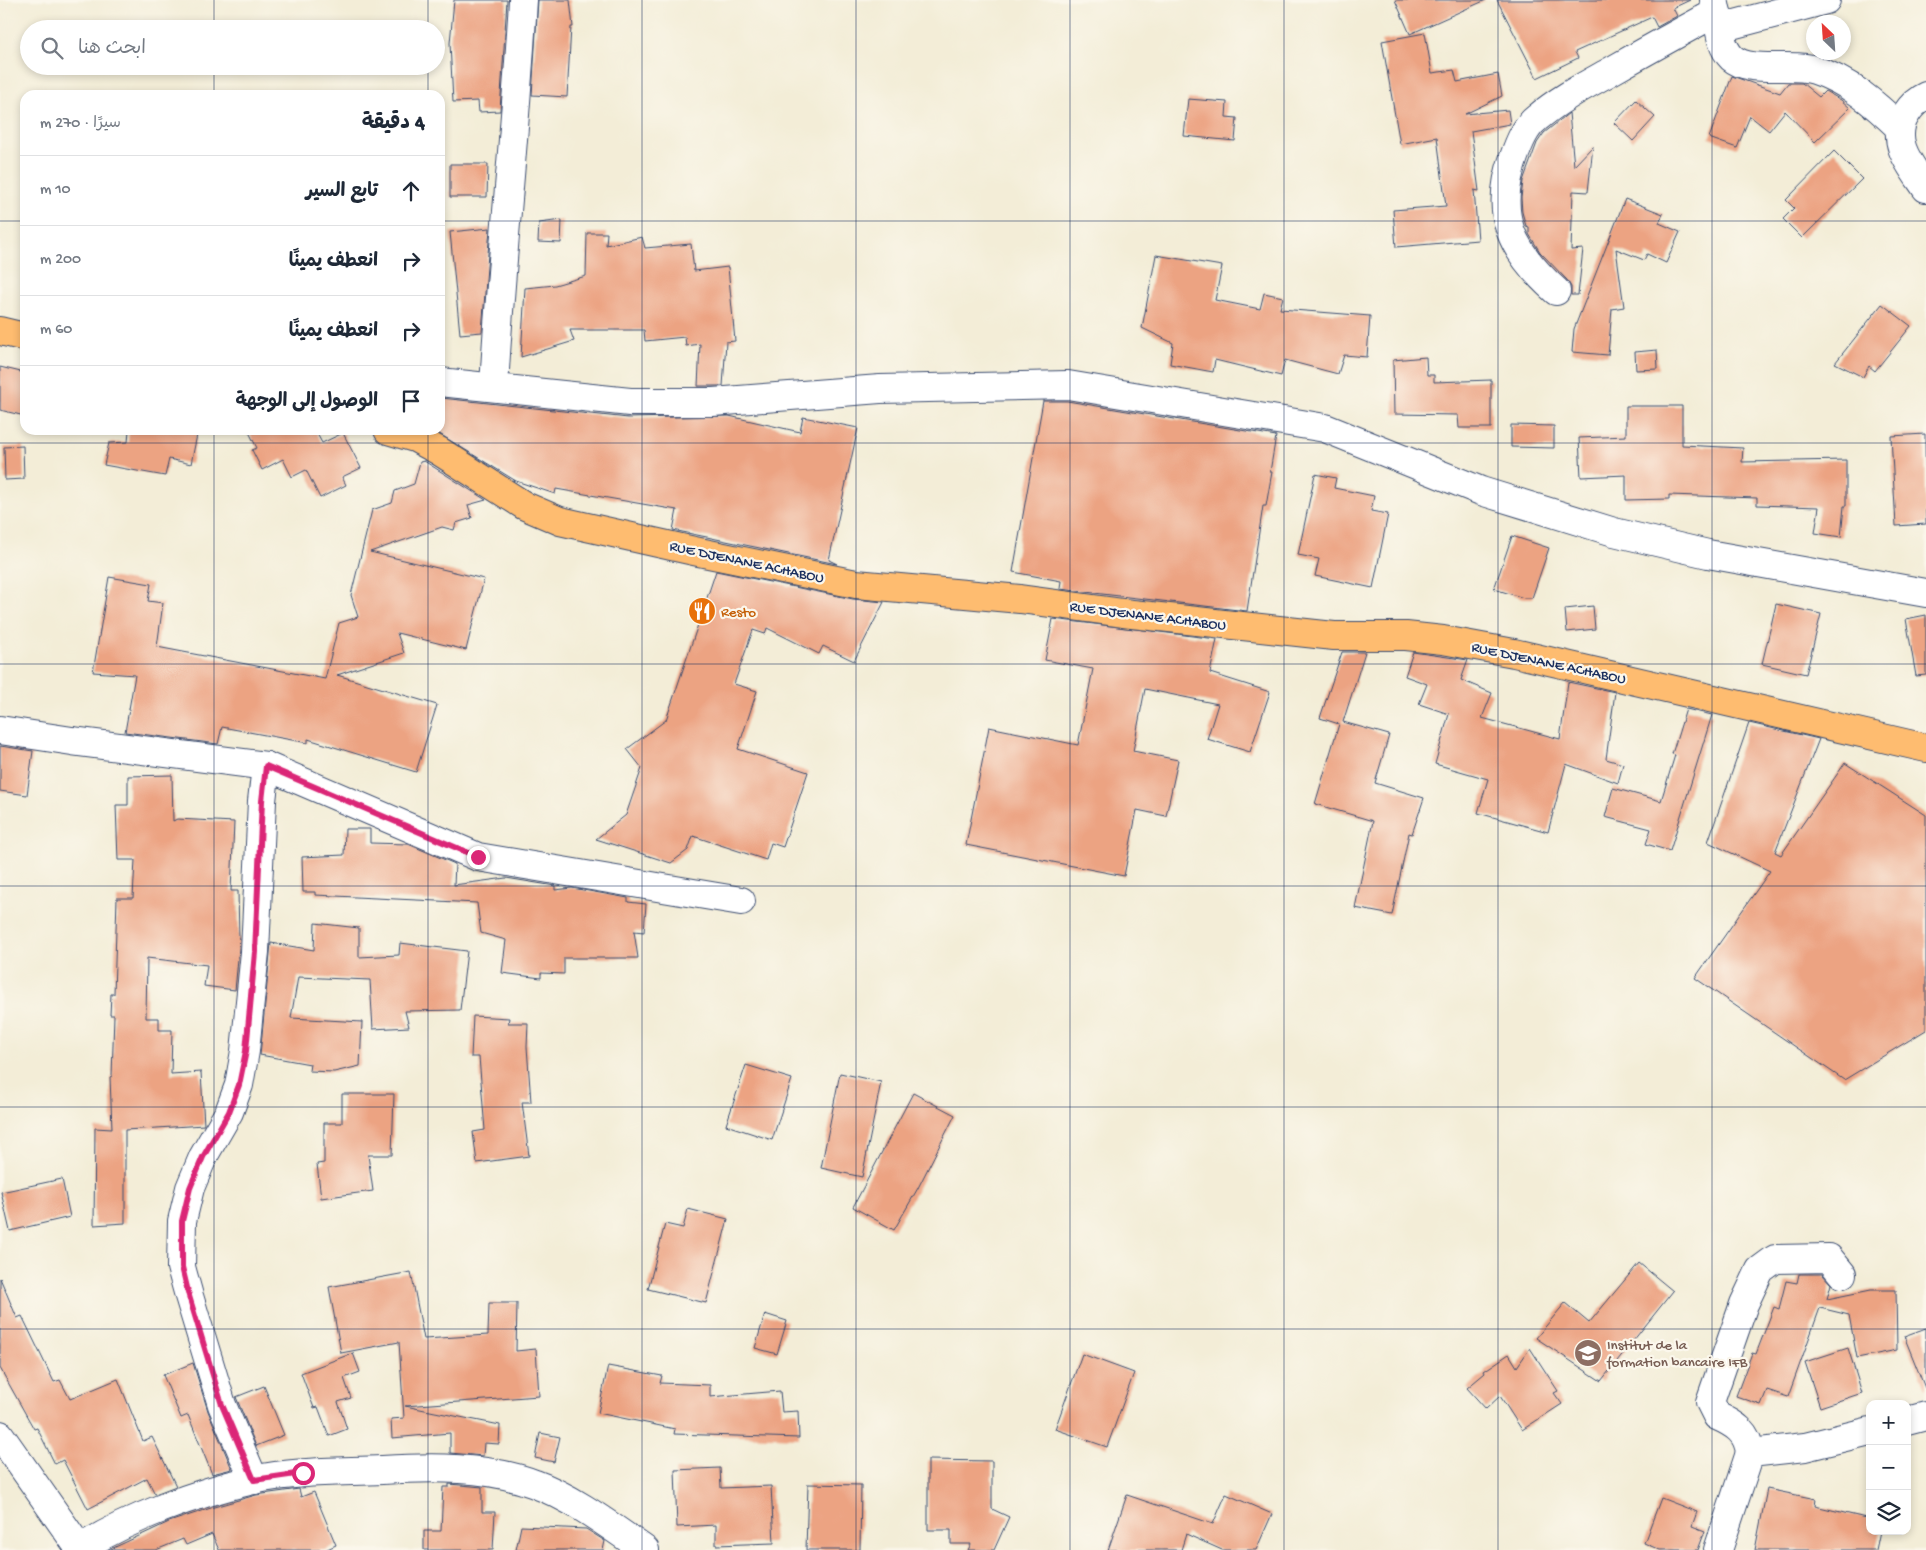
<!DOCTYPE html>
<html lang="ar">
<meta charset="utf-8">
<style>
:root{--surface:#fff;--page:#f6f6f7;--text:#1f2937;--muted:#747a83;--line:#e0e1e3}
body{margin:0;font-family:"Gochi Hand","Playpen Sans Arabic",sans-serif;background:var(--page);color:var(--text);direction:rtl}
.controls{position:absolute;right:15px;bottom:15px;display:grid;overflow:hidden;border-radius:10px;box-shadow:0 2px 8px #0003}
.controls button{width:45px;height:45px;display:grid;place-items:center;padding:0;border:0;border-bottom:1px solid var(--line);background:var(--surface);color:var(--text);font:25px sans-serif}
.compass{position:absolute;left:1806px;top:15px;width:45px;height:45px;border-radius:50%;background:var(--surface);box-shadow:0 2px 8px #0003;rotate:335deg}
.stop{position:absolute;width:15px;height:15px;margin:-11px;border:4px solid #db2777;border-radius:50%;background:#fff}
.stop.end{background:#db2777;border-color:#fff;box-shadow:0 1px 5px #0008}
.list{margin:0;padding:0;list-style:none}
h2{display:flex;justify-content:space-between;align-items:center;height:65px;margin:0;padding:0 20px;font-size:21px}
h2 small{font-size:16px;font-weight:400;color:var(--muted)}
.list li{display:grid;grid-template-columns:32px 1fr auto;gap:15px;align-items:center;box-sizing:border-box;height:70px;padding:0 20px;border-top:1px solid var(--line)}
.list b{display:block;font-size:19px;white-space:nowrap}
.list em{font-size:16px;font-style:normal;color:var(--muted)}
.icon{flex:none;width:28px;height:28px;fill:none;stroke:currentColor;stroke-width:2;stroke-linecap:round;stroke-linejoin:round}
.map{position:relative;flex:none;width:1926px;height:1550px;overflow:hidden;direction:ltr}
.search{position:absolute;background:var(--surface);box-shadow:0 2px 8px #0003;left:20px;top:20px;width:425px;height:55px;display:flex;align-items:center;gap:12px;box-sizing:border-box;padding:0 18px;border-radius:28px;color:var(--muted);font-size:19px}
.panel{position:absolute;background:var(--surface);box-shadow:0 2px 8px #0003;left:20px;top:90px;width:425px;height:345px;border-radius:15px;direction:rtl}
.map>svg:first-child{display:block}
.building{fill:#eca382}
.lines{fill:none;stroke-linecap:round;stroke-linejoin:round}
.minor-casing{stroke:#3b4c70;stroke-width:30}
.major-casing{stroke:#3b4c70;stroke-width:30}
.minor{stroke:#fff;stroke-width:28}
.major{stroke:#febc70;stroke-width:28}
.route{stroke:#db2777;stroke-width:6}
.grid{fill:none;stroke:#1b2f5e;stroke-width:1;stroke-opacity:0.55}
.labels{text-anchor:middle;stroke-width:4.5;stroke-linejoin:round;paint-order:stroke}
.street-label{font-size:15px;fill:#1b2f5e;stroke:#fbf7ec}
.food-label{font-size:15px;fill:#c56008;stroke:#fbf7ec;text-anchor:start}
.education-label{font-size:15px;fill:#785e54;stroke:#fbf7ec;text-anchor:start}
</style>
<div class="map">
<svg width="1926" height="1550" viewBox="0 0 1926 1550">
<rect width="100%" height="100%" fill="#fbf7ec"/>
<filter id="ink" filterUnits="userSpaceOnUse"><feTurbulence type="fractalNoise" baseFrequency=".02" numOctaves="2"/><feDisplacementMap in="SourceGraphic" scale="10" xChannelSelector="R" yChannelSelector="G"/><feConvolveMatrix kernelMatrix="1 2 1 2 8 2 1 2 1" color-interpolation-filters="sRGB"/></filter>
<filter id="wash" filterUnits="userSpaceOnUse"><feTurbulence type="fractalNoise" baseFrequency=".0096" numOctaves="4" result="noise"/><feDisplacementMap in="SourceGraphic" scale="20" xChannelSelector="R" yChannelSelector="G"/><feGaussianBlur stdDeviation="1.12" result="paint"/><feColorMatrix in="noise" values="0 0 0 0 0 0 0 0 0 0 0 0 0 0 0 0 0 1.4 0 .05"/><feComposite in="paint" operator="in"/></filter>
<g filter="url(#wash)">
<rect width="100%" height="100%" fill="#f3edd7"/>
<g id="blocks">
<g class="building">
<path d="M454,0H507L500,111L479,112L478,101L453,102L450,43Z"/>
<path d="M538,0H570L573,27H571L567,97L532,95Z"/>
<path d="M1395,0H1486L1410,34Z"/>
<path d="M1497,0H1690L1673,8L1677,16L1657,27L1652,17L1575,52L1578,58L1537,78Z"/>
<path d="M1425,33L1432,73L1454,70L1457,82L1498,74L1502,96L1465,114L1508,110L1510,124L1471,131L1479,191L1474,190L1478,240L1396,247L1393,210L1446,206L1437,137L1400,144L1382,41Z"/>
<path d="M1732,76L1780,93L1788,83H1802L1819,97L1825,91L1841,100L1850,108L1815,142L1785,111L1769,131L1750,116L1737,148L1709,138Z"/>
<path d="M1188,99L1227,102L1226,117L1237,118L1235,141L1184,136Z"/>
<path d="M1636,100L1655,117L1633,141L1614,123Z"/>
<path d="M1569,113L1574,166L1593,146L1588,192L1573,191L1571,250L1583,249L1578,295H1571V287L1567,280L1540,252L1532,239L1529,234V227L1526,226L1522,212L1521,198L1523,181L1537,143L1544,133Z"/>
<path d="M1834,151L1862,179L1802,238L1783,219L1794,208L1786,200Z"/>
<path d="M450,164H488L487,197H450Z"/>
<path d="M1625,199L1663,214L1659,223L1680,232L1666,263L1647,254L1644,260L1616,249L1624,307L1612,309L1608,355L1572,352L1574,329Z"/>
<path d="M562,220L561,243L538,242L539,223Z"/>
<path d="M490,228L482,332L460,334L450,232Z"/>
<path d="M587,233H607L606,245L642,237L645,248L691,244L694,271L728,267L735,341L726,342L723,386H698L700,344L686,346L685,337L645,341L644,330H570L574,341L521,357L525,288L555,285L586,276Z"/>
<path d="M1156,255L1222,266L1215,300L1260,309L1264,293L1283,297L1280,309L1370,316L1367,357L1344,355L1338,374L1285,360L1281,376L1215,360L1213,372L1170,364L1173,343L1142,328Z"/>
<path d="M1882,304L1911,326L1875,371L1869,366L1863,377L1835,363Z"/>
<path d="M1657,350L1658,369L1636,370L1635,352Z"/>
<path d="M1426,357L1427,375H1434V382L1491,380V428H1459L1458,415L1394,414L1393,360Z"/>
<path d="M0,367L25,373V416L0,410Z"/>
<path d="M441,398L628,418L729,416L800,432L803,417L858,428L829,560L837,564L673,530L677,510L556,489L555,494L516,481L433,430H440Z"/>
<path d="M1043,401H1067L1276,436L1270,472H1272L1266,506H1263L1247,611L1060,589L1061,581L1013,572Z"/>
<path d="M1626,406H1682V445L1743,448L1742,462L1846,460V506H1844L1841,537L1815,533L1819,507L1757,505V498L1669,495V499L1626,500V475L1581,477L1579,438L1626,436Z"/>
<path d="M1511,425L1554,426V448L1511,447Z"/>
<path d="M129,430H198L191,464L169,459L165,476L104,465L109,443L128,442Z"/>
<path d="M248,430H315L322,443L343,433L361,468L342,477L346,485L320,498L306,470L292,477L283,459L262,470L252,450L257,448Z"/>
<path d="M1925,434L1926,524L1896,526L1891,436Z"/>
<path d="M23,446L24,479L5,480L4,447Z"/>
<path d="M424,461L486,500L468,505L472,518L456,523L454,530L442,527L370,552L484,579L466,650L397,633L404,653L337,675L437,705L416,772L308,739V743L222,727L218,744L125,732L135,675L93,672L109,577L151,584L148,601L163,603L157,647L325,679L339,623L358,617L351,595L372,510L392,503L395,491L414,484L420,462Z"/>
<path d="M1315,474L1336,478L1334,488L1374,496L1371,511L1388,514L1373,588L1315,576L1319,559L1298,555Z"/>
<path d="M1512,536L1549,548L1532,598H1524L1494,589Z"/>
<path d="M716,571L853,599L884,602L854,661L823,646L819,654L767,628L765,634L753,630L734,684L757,691L738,749L808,772L783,847L771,843L766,860L693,836L688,850L671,863L596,839L626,815L642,768L627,749L666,720Z"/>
<path d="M1776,604L1821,614L1806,674L1762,664Z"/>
<path d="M1593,606L1595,629L1567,632L1565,609Z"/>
<path d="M1926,615V675L1916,676L1906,619Z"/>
<path d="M1053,619L1217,639L1210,673L1270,692L1250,752L1207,739L1218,704L1145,689L1133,751L1178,760L1166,816L1137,810L1124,876L966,845L989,727L1078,745L1093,669L1045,660Z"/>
<path d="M1342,652H1365L1343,722L1389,735L1375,783L1424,798L1412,834L1409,833L1392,915L1355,908L1373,821L1315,804L1339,724L1320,718Z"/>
<path d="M1413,652L1468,660L1461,680L1492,693L1482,718L1560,739L1568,682L1615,692L1606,759L1623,764L1618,783L1566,764L1548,832L1478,813L1488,779L1435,764L1449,714L1419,704L1427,684L1405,676Z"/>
<path d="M1686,709L1712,715L1670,851L1646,844L1651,829L1605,817L1613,788L1661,801L1675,755L1672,754Z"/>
<path d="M1749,723L1819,739L1775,852L1781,855L1845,763L1926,815V1030L1844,1080L1695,978L1770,871L1708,842Z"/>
<path d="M0,746L33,751L27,795L0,791Z"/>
<path d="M172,775L173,821L177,819L234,822L231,891H238L239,938H240L235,990L204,986L207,965L147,958L146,1018H159V1030H172L171,1074L201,1072L204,1125L125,1130V1223L94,1225L95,1128L112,1129L110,1077L112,1076L114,1015H110L111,994H114L117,898H133L135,860H118L116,805H128V776Z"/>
<path d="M345,829H370V843L408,844L455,864L454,885L506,878L555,886V890L572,888L628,898V902L646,904L644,932L634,931L638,958H564V974L541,973V978L502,973L506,940L481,933L477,903L315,895V892H303L302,857L344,855Z"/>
<path d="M315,923L359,928V957L399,955L400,943L467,951L460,1010L405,1011L409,1027L373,1029L370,980L298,977L291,1018L362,1022L360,1066L334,1072L309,1071L310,1064L260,1055L271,943L314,950Z"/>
<path d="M473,1016L509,1018L508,1023H528L527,1047L531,1102H522L529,1156L477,1163L473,1132L485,1130L479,1057H471Z"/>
<path d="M746,1065L792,1079L772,1140L726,1125Z"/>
<path d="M840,1073L881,1082L862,1177L821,1168Z"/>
<path d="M913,1093L955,1115L918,1188L894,1230L853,1207Z"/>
<path d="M342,1094H394L392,1155H368L373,1191L321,1198L317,1164L324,1163V1123H342Z"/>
<path d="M62,1179L70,1217L10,1231L1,1192Z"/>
<path d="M688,1209L728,1219L706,1303L648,1289L665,1224L683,1228Z"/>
<path d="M1639,1263L1673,1291L1601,1381L1536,1338L1565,1303L1589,1323Z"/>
<path d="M411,1272L424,1339L488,1335L489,1303H517L516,1351L536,1349L539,1396L405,1406L500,1425L499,1444L484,1443L483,1456L450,1453V1433L392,1438L391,1419L404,1418L399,1342L341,1353L329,1287Z"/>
<path d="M1799,1274H1822L1831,1284L1827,1299L1871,1290H1896L1897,1350L1857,1358L1849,1315L1820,1308L1788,1397L1767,1390L1761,1405L1736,1396L1752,1353L1756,1354L1774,1307L1779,1309L1786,1281L1797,1283Z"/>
<path d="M0,1278L17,1318L22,1316L54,1382L60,1380L70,1399L118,1379L143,1441L152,1437L176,1486L155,1494L147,1478L88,1509L63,1460L55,1464L37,1428L34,1429L0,1368Z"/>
<path d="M765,1314L787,1321L777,1354L755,1348Z"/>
<path d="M1926,1328V1387L1925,1388L1904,1336Z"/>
<path d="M1530,1348L1558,1391L1554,1393L1562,1404L1522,1430L1500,1396L1486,1409L1467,1388L1485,1373L1484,1371L1509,1354L1517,1367Z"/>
<path d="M1848,1348L1862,1393L1820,1407L1805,1362Z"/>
<path d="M353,1353L360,1372L344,1378L351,1398L338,1402L347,1429L329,1436L318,1407L314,1408L301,1373Z"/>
<path d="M1082,1354L1134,1373L1107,1447L1055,1429Z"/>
<path d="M193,1363L208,1411L232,1469L212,1474L188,1415L181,1418L163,1375Z"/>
<path d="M608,1366L662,1376L660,1383L710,1385V1397L780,1391L782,1412L798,1411L799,1438L674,1434L675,1429L598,1413Z"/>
<path d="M264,1386L284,1435L256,1446L236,1397Z"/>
<path d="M540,1433L560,1437L554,1462L535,1458Z"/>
<path d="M928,1460L992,1461V1509L1009,1517L994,1550H968L971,1544H951V1530H928Z"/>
<path d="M720,1468L721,1488L771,1486L774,1543L716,1545V1525L677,1527L675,1470Z"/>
<path d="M449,1484L482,1487V1512H495L493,1550H424V1531H441L443,1487H449Z"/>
<path d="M808,1484L861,1485L860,1550H806Z"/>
<path d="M299,1489L301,1497L314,1492L336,1545L325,1550H219L212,1534L186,1545L183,1539L156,1550H109L169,1522L214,1507L256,1495Z"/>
<path d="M1767,1489L1816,1499L1815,1506L1870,1519V1531H1880L1876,1550H1755Z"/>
<path d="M1226,1494L1272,1514L1256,1550H1222L1186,1534L1181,1550H1108L1127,1495L1213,1524Z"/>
<path d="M1661,1498L1697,1512L1692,1526L1705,1531L1698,1550H1660L1644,1543Z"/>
<path d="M521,1526L586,1529L605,1541L603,1550H516Z"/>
</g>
</g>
</g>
<g filter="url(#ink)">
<use href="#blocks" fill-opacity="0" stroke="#3b4c70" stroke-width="1"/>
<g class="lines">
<g class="minor-casing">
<g id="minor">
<path d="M1714,0C1719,18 1718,45 1732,58C1750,74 1791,62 1815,70C1849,81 1875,104 1900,128"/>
<path d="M1720,28L1826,0"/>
<path d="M1926,96C1917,100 1911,106 1906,114C1889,141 1911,166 1926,188"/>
<path d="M1556,291C1512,252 1493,215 1514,157C1519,143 1525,127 1537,118C1559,99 1586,85 1611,71C1646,51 1682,31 1717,12"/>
<path d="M440,382L630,402H713L880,389L1068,385L1325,428L1481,491L1614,532L1708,554L1926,593"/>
<path d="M494,387C501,258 516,129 523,0"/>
<path d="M0,730L72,741L266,766L478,857L741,901"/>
<path d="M1842,1274L1829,1258L1775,1259L1760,1270L1744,1304L1710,1402L1717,1416C1735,1424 1748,1432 1750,1453L1805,1447L1870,1431"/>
<path d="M1907,1421L1926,1416"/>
<path d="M0,1435L80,1549"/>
<path d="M254,1480L222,1405L189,1296L181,1267L182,1221L190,1188L203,1157L229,1112L239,1085L245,1051L255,952L262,801L266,766"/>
<path d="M78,1550C126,1519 198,1492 253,1480C295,1471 339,1472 382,1470C431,1467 488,1466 535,1484C572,1497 613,1528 645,1550"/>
<path d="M1718,1550L1750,1453"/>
</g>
</g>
<g class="major-casing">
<g id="major">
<path d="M0,331L25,337"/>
<path d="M388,430L415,438L439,451L525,506L560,521L694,551L856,584L1020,599L1123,613L1334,636H1406L1443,640L1514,653L1926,748"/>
</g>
</g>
<use href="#minor" class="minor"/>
<use href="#major" class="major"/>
</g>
</g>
<g class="lines" filter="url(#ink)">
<path class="route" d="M303,1473L254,1480L222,1405L189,1296L182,1267V1221L190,1188L203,1157L229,1112L239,1085L246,1051L255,952L262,801L266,766L478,857"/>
</g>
<path class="grid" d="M214,0V29M428,0V29M642,0V1550M856,0V1550M1070,0V1550M1284,0V1550M1498,0V1550M1712,0V1550M214,66V95M428,66V95M0,221H25M440,221H1926M214,430V1550M428,430V1550M0,443H1926M0,664H1926M0,886H1926M0,1107H1926M0,1329H1926"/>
<defs>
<g id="restaurant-disc" transform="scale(1.4375)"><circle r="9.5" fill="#e8710a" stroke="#fbf7ec"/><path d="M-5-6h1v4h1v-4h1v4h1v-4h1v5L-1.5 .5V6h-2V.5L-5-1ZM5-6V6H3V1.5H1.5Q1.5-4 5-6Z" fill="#fff"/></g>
<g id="school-disc" transform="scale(1.4375)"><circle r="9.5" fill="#8d6e63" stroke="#fbf7ec"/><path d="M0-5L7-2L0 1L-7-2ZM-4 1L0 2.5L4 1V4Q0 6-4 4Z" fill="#fff"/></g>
</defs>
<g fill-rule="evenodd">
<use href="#restaurant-disc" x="702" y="611"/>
<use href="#school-disc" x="1588" y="1353"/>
</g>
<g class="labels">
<g class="street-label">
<text transform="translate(747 561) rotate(12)" y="5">RUE DJENANE ACHABOU</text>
<text transform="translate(1148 615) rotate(7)" y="5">RUE DJENANE ACHABOU</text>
<text transform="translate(1549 662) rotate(12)" y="5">RUE DJENANE ACHABOU</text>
</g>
<g class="food-label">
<text x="721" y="616">Resto</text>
</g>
<g class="education-label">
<text x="1607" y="1349">Institut de la<tspan x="1607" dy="17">formation bancaire IFB</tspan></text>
</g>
</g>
</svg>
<div class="controls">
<button>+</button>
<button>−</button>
<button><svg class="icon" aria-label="layers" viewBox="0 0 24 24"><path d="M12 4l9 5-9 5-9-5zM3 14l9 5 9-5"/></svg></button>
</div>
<svg class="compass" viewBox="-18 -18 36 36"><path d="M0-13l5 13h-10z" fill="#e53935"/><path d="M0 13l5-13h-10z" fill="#747a83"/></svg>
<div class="stop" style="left:303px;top:1473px"></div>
<div class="stop end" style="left:478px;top:857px"></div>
<div class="search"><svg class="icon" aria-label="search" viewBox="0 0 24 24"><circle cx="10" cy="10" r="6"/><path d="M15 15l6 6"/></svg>ابحث هنا</div>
<section class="panel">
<h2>4 دقيقة<small>سيرًا · 270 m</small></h2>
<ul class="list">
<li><svg class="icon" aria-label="ahead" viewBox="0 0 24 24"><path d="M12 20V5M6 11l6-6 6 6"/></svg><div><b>تابع السير</b></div><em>10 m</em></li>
<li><svg class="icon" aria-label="right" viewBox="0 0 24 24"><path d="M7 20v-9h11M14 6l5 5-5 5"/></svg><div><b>انعطف يمينًا</b></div><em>200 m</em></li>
<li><svg class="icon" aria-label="right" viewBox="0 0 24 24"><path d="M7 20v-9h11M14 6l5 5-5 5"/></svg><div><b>انعطف يمينًا</b></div><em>60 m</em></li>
<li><svg class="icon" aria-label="arrive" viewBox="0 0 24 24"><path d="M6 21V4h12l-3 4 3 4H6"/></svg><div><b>الوصول إلى الوجهة</b></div></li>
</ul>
</section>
</div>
